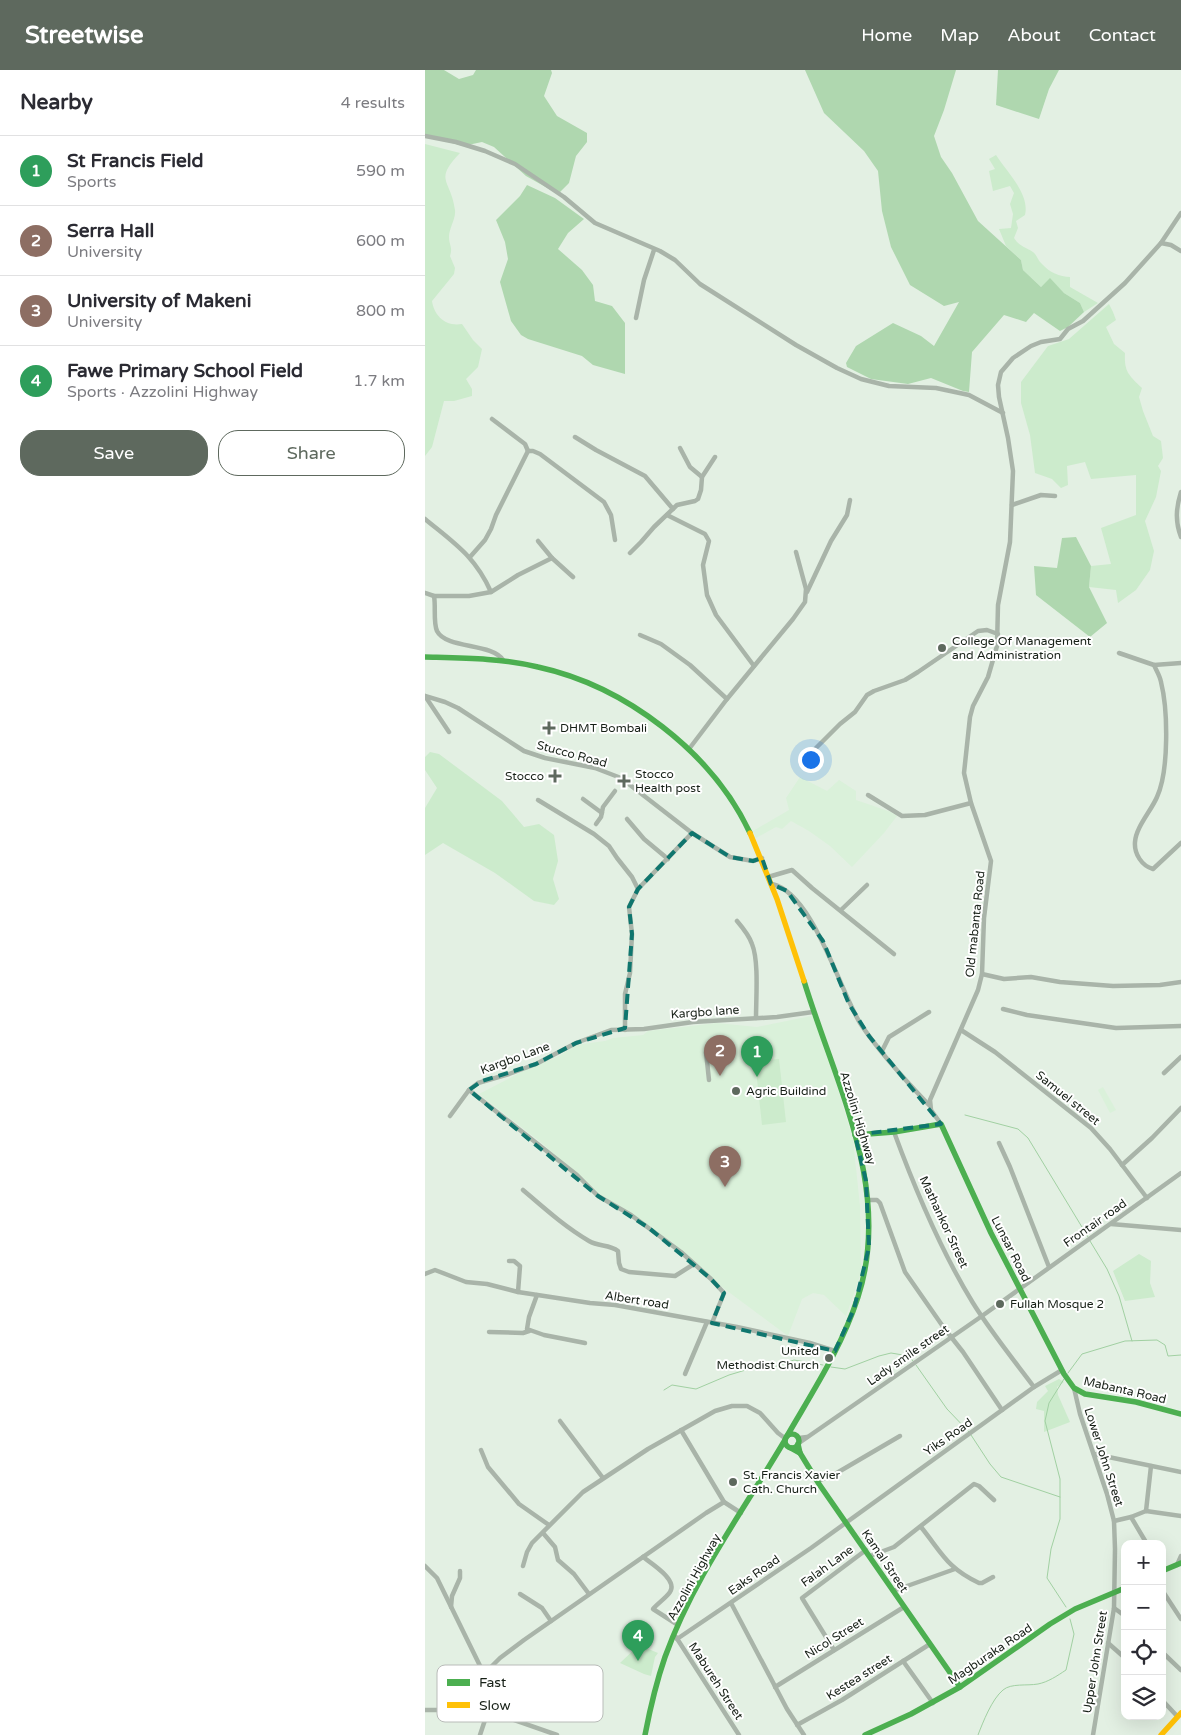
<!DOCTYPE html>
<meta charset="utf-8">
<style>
:root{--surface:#fff;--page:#f2f2f3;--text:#2b2b33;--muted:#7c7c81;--line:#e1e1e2;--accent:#5e695e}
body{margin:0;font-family:"Varela Round",sans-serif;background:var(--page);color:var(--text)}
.controls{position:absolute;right:15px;bottom:15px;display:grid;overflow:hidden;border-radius:10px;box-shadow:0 5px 20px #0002}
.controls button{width:45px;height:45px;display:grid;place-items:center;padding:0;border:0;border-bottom:1px solid var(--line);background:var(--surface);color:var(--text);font:25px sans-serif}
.you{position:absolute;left:385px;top:689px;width:18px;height:18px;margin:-12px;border:4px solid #fff;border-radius:50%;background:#1a73e8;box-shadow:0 0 0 8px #1a73e833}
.badge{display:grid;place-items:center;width:32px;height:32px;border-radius:50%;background:var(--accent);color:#fff;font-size:16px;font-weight:700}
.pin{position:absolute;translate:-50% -41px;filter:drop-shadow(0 1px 2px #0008)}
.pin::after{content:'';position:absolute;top:26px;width:18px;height:15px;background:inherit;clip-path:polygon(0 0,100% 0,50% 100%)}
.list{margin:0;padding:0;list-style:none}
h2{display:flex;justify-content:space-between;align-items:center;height:65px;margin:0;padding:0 20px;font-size:21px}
h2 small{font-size:16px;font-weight:400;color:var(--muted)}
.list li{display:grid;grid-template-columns:32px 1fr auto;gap:15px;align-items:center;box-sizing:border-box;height:70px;padding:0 20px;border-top:1px solid var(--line)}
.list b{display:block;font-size:19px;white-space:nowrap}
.list p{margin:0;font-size:16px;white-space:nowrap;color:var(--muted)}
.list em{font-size:16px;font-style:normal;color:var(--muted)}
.actions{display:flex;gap:10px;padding:15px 20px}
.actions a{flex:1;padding:11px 0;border:1px solid var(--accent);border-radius:20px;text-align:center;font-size:18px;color:var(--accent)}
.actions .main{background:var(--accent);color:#fff}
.icon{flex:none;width:28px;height:28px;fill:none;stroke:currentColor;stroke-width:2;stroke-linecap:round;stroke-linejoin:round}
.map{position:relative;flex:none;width:756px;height:1665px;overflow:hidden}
header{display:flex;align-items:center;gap:30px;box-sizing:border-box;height:70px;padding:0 25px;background:var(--accent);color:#fff}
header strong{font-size:24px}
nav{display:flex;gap:28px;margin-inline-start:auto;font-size:18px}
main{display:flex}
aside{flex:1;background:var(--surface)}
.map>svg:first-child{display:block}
.built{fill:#daf1da}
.green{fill:#ccebcc}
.forest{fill:#afd7af}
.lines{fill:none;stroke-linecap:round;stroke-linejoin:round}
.stream{stroke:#a1d0a2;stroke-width:1}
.street{stroke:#a9b4a9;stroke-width:4.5}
.fast{stroke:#4caf50;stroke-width:5.5}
.slow{stroke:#ffc107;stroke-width:5.5}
.marked{fill:none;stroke:#0f766e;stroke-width:4;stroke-dasharray:10 6;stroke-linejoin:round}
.poi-dot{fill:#5e695e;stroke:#fff;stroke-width:2}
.labels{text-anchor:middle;stroke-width:4;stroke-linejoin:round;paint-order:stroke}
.poi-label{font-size:12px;fill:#172017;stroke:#fff;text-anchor:start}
.street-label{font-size:12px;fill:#172017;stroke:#fff}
.key{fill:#fff;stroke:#b9bcb9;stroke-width:1}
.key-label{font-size:14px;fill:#172017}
</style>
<header>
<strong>Streetwise</strong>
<nav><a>Home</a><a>Map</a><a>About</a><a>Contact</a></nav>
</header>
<main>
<aside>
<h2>Nearby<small>4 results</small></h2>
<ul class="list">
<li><span class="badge" style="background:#2e9e5b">1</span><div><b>St Francis Field</b><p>Sports</p></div><em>590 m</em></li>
<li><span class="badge" style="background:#8d6e63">2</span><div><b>Serra Hall</b><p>University</p></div><em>600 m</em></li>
<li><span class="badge" style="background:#8d6e63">3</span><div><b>University of Makeni</b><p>University</p></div><em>800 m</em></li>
<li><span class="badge" style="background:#2e9e5b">4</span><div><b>Fawe Primary School Field</b><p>Sports · Azzolini Highway</p></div><em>1.7 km</em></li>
</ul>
<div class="actions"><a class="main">Save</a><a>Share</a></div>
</aside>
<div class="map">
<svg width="756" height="1665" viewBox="0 0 756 1665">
<rect width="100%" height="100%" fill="#e3f0e3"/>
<g class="built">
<path d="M375,707L402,721L414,710L431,721V730L466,742L472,746L459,763L427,797L405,776L384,761L366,751L357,759L351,757L331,768L328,761L364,740L361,728Z"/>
<path d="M391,945L428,1070L435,1136L436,1203L421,1246L399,1225L388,1223L377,1229L363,1266L297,1217L247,1172L181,1131L118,1074L54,1024L104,998L134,986L151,975L180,971L188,968L218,965L223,961L292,953L332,957Z"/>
<path d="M678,1017L691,1040L685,1043L673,1020Z"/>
</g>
<g class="green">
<path d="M0,74L35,83C8,111 26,109 30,140C31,149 24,158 24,167C24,175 28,177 25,186L30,198L29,204L7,231C9,246 21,257 37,254L48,270L57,279L53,297L41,309L47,319V326L29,331H19L7,377L0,386Z"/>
<path d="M571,85C582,102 605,124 600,145L591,151L593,158L589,168C595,177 599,176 608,182C612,185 613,191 617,194C624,202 635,207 645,207V217L673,233L659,242L655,233L639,223L625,209L616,217L598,200L596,190L581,176L574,159L586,158L588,144L585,134L589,123L585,116L568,121L564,101L570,99L564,89Z"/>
<path d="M684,234L688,242L691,250L681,257L689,274L700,283C699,302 704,305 717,318L714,327L718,341L728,366L736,371L738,388L733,396L736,401L731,427L720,451L729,481L725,500L711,520L693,533L691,520L664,517L666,496L686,494L676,458L711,445V405L666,409L660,392L642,396L643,415L636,418L627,409L610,403L605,365L596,333V312L623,276L644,269Z"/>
<path d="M5,682L14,684L77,731L99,757L114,754L129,765L133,791L128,809L134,829L129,835L109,831L70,803L18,773L0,785V738L12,718L0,700V687Z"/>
<path d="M354,989L361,1052L337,1055L330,991Z"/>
<path d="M714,1184L726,1191L725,1213L730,1227L700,1231L688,1201Z"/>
<path d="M634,1309L639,1312L632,1317L633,1325L645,1352L619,1362V1341L611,1339L612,1332L623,1321L620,1316Z"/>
<path d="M214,1575L233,1583L230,1587L226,1606L219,1604L195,1593Z"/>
</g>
<g class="forest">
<path d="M0,0H19L34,9L48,5L51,0H126L127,3L119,26L132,46L162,63V72L151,86L144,113L133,124L101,106L69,77L57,72L38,76L0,66Z"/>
<path d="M380,0H531L519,40L509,66L516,87L527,103L553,151L596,190L598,200L616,217L625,208L639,223L655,233L659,242L643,257L635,261L609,243L601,252L579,245L547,282L544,322L538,321L506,308L483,314L446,309L422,297L421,293L431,276L468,253L496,266L509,276L534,232L519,236L485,215L466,177L457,141L453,101L439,81L399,43Z"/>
<path d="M573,0H634L624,19L614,49L571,35Z"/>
<path d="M102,115L130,128L159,149L143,163L133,179L157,200L168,215L170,231L187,236L200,253V304L168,295L157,286L103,269L96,265L86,251L75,212L83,189L80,172L71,150L95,126Z"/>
<path d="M651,467L666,496L664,517L682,553L665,567L611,525L609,496L632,498L637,468Z"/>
</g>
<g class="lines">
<g class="stream">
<path d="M540,1045L593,1059L603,1068L663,1167"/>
<path d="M665,1171L682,1199L694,1226L707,1271"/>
<path d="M491,1295L522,1339L544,1362"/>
<path d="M406,1297L420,1299L454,1286L466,1283L484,1286L488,1291"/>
<path d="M643,1303L657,1284L700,1271L732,1270L740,1275L743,1286L756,1285"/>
<path d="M639,1309L624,1333L620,1351L635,1409V1449L626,1479L622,1508L641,1537"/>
<path d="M239,1320L247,1315L271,1319L304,1305L324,1299H343L369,1290L398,1295"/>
<path d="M546,1365L565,1394L576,1407L635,1427"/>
<path d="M553,1665C558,1652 567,1629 578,1620C586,1613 602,1616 613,1614C623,1612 632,1606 641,1600L649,1564L645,1549"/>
</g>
<g class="street">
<path d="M0,66L31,72L60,81L90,94L139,127L170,153L235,181L250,190L275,214L371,275L412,298L436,309L464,316L511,318L544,325L578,343"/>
<path d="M736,173L746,175L756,181"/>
<path d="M211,248L219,210L229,180"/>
<path d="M67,349L100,374L103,381"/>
<path d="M150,367L171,380L220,406L248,439"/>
<path d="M255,378L265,397L277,407"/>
<path d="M103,381H108L115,384L179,432L186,445L190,470"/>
<path d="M756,422C751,438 750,451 756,467"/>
<path d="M587,435L616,425L630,426"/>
<path d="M242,445L280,464L284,471L278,495L282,525L291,545L329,596"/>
<path d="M0,449C29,473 50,486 66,522"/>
<path d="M113,471L127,488"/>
<path d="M205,483L216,472L229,457L252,435L270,431L273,429L276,420L277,407L290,387"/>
<path d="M45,487L60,470L66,459L71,445L103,381"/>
<path d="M382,522L406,471L422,445L425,430"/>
<path d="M0,523L9,526H44L66,522L93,505L127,488L148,507"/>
<path d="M9,526C11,536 8,552 12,561C21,579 67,573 78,590"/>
<path d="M215,565L236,574L265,595L302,629"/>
<path d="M694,583L729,595L756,593"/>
<path d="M729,595C731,600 735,606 736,612C743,640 744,701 732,727C726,741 711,757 710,772C709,784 717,796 728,799L756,773"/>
<path d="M0,626L20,632L33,638L99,681L120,688L170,698L196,708L267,763L305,787L328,791L337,788"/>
<path d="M0,626L24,662"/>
<path d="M264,679L302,629L368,549L380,532L381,519L371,482"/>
<path d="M390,679L415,654L430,642L442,625L449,621L480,610L493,602L553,561L562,560L573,564"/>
<path d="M443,725L477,746L500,745L546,733"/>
<path d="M158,729L177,743"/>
<path d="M113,730L169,764L184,776L192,788L207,807L213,819"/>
<path d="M202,749L219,769L243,789"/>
<path d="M171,754L176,747L178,737L190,721"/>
<path d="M343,807L367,800L387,818L469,884"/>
<path d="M347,814C388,823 414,919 435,953C454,982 480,1010 504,1035"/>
<path d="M416,840L442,815"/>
<path d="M312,851C318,858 324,865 327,874C334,891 331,928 331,948"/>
<path d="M557,904L579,909L606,907L635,912L688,916L735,915L756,912"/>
<path d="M578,939L602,945L691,958L756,956"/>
<path d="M200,960V924L205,903L207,864L204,837L213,819L267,763"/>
<path d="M536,960L570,982L666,1058L685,1079L722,1128"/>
<path d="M457,981L464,967L504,942"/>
<path d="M281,982L284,1010"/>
<path d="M739,1003L756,987"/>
<path d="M44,1020L152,1105L173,1126L206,1145L256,1182L286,1209L299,1223L287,1253"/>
<path d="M25,1046L44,1020L53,1013L84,1004L111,994L151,973L186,960L219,959L268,952L352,947L388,942"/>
<path d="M516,1054L506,1040L505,1030L553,920L557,904L559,848L566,791L546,733L539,703L545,647L548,636L563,607L572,576L573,535L585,472L588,401L583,368L574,327L573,315L576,302L588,288L606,276L616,272L635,269L643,259L658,251L700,213L736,173L756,143"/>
<path d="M469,1062C490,1119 516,1181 548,1233C566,1262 588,1289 609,1317"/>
<path d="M574,1073L585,1097L624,1197"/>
<path d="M697,1095L727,1068L756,1038"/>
<path d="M98,1120C119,1138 140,1157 164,1171C174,1177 184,1174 193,1181L194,1193L196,1199L204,1202L250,1206L269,1194"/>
<path d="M443,1130H452L455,1133L480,1202L519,1258L538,1282L577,1340"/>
<path d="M686,1154L756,1160"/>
<path d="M84,1191H89L95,1196L93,1222"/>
<path d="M0,1204L10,1200L41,1212L62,1214L93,1222L165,1233L190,1235L312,1257L385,1273L410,1281"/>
<path d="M112,1225L104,1247L102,1259L119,1265L160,1273"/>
<path d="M64,1262L98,1263L104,1261"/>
<path d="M260,1304L282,1252"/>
<path d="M649,1318L655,1344L682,1424L689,1451L690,1479L689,1538L668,1665"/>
<path d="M135,1351L178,1408"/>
<path d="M256,1360L299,1432L316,1443"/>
<path d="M374,1368L382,1367"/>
<path d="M374,1373L557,1246L756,1103"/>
<path d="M56,1380L63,1397L94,1434L124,1455"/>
<path d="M669,1384L756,1402"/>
<path d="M393,1411L410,1404L475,1366"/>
<path d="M721,1441L726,1396"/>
<path d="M706,1447L722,1474"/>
<path d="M689,1451L706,1447L721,1441L756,1446"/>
<path d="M496,1457C517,1483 522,1498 554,1513H557L568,1507"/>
<path d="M118,1463L130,1477L133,1490L149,1504L164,1524"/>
<path d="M445,1486L469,1477L549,1414L554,1416L569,1430"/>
<path d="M218,1487C227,1494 253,1510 245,1522C241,1528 233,1533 228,1539L253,1555"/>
<path d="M752,1495L756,1486"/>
<path d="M0,1496L12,1508L59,1604"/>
<path d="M98,1496L102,1482L107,1473L158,1422L223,1379L290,1341L307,1336H322L335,1343L353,1363L361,1369"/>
<path d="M737,1520L756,1549"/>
<path d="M468,1521L530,1499"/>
<path d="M95,1524L117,1538L126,1551"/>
<path d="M306,1533L362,1639L379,1665"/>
<path d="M26,1537L27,1526L35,1508V1501"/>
<path d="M689,1538L700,1546"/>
<path d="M251,1567L314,1665"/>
<path d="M252,1569L386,1478L609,1317L637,1300"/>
<path d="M683,1573L700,1588"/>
<path d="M409,1580L377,1528L441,1480"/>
<path d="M737,1582L756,1600"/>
<path d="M478,1591L508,1633"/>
<path d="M350,1617L479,1537"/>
<path d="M737,1630L752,1646"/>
<path d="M0,1640H26L54,1632"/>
<path d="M372,1655L417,1630L505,1574"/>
<path d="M55,1665L63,1641"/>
<path d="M132,1665L63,1641L54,1632L52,1627L59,1604L75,1588L99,1570L281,1443L299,1432"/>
</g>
<g class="fast">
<path d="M0,587C38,588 76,588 113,597C200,616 287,682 325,763"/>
<path d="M430,1065L469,1062L516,1054L566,1163L639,1304L649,1318L660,1324L711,1332L756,1344"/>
<circle cx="367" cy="1371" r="7"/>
<path d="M362,1366C388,1321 417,1277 433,1227C468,1119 410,1013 379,911"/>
<path d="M373,1374L375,1383L394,1414L535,1617"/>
<path d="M366,1378L375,1383"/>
<path d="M737,1501L756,1493"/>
<path d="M220,1665C225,1639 231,1613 240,1587C268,1509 318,1441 360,1370"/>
<path d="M440,1665L486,1644L535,1617L625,1554L650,1539L700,1518"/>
</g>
<g class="slow">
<path d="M325,763L352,829L379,911"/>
<path d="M736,1665L756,1643"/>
</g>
</g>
<path class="marked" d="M267,763L305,787L328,791L337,788L346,814L362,821L398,871L424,934L444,966L516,1054L430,1065L441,1111L444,1177L429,1239L410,1281L287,1253L299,1223L286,1209L224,1158L173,1126L44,1020L57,1011L111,994L151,973L200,958L207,864L204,837L213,819Z"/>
<g class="poi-dot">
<circle cx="517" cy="578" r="5"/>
<path d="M121.5 650.5h5v5h5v5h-5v5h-5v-5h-5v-5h5z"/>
<path d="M127.5 698.5h5v5h5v5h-5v5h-5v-5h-5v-5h5z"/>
<path d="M196.5 703.5h5v5h5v5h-5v5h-5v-5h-5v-5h5z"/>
<circle cx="311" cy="1021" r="5"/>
<circle cx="575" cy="1234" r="5"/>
<circle cx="404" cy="1288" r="5"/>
<circle cx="308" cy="1412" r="5"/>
</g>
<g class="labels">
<g class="poi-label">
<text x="527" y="575">College Of Management<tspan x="527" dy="14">and Administration</tspan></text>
<text x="135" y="662">DHMT Bombali</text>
<text x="210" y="708">Stocco<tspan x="210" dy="14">Health post</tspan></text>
<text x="119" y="710" text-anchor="end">Stocco</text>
<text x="321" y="1025">Agric Buildind</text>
<text x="585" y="1238">Fullah Mosque 2</text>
<text x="394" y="1285" text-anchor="end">United<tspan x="394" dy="14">Methodist Church</tspan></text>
<text x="318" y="1409">St. Francis Xavier<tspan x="318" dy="14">Cath. Church</tspan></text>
</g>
<g class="street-label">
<text transform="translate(147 684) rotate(15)" y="4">Stucco Road</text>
<text transform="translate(550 854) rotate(-84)" y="4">Old mabanta Road</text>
<text transform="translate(280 942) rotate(-4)" y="4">Kargbo lane</text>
<text transform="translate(90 988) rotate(-20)" y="4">Kargbo Lane</text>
<text transform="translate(643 1028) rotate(39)" y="4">Samuel street</text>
<text transform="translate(433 1048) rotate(73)" y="4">Azzolini Highway</text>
<text transform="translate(519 1152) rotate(65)" y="4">Mathankor Street</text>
<text transform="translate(670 1153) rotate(-35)" y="4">Frontair road</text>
<text transform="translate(586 1179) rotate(63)" y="4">Lunsar Road</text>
<text transform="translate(212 1230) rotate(9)" y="4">Albert road</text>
<text transform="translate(483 1285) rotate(-35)" y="4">Lady smile street</text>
<text transform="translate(700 1320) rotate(13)" y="4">Mabanta Road</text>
<text transform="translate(523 1367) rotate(-35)" y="4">Yiks Road</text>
<text transform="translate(679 1387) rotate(72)" y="4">Lower John Street</text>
<text transform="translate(460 1491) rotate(56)" y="4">Kamal Street</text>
<text transform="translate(402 1496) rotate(-36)" y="4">Falah Lane</text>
<text transform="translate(329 1505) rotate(-35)" y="4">Eaks Road</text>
<text transform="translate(269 1507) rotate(-61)" y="4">Azzolini Highway</text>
<text transform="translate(409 1568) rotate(-32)" y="4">Nicol Street</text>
<text transform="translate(565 1584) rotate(-34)" y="4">Magburaka Road</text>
<text transform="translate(670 1592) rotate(-81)" y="4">Upper John Street</text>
<text transform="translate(434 1607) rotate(-32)" y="4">Kestea street</text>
<text transform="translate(291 1611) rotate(57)" y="4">Mabureh Street</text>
</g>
</g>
<rect x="12" y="1595" width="166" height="57" rx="8" class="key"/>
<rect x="22" y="1609" width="23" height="7" fill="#4caf50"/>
<rect x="22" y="1632" width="23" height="6" fill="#ffc107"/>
<g class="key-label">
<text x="54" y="1617">Fast</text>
<text x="54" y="1640">Slow</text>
</g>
</svg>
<div class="controls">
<button>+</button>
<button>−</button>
<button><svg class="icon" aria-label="locate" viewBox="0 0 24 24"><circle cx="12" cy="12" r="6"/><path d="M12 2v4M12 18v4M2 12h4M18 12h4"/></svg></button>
<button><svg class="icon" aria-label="layers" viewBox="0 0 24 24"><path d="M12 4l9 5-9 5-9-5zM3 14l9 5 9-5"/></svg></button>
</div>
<div class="you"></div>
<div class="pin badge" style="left:332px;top:1007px;background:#2e9e5b">1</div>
<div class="pin badge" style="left:295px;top:1006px;background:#8d6e63">2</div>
<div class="pin badge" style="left:300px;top:1117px;background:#8d6e63">3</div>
<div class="pin badge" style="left:213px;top:1591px;background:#2e9e5b">4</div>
</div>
</main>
